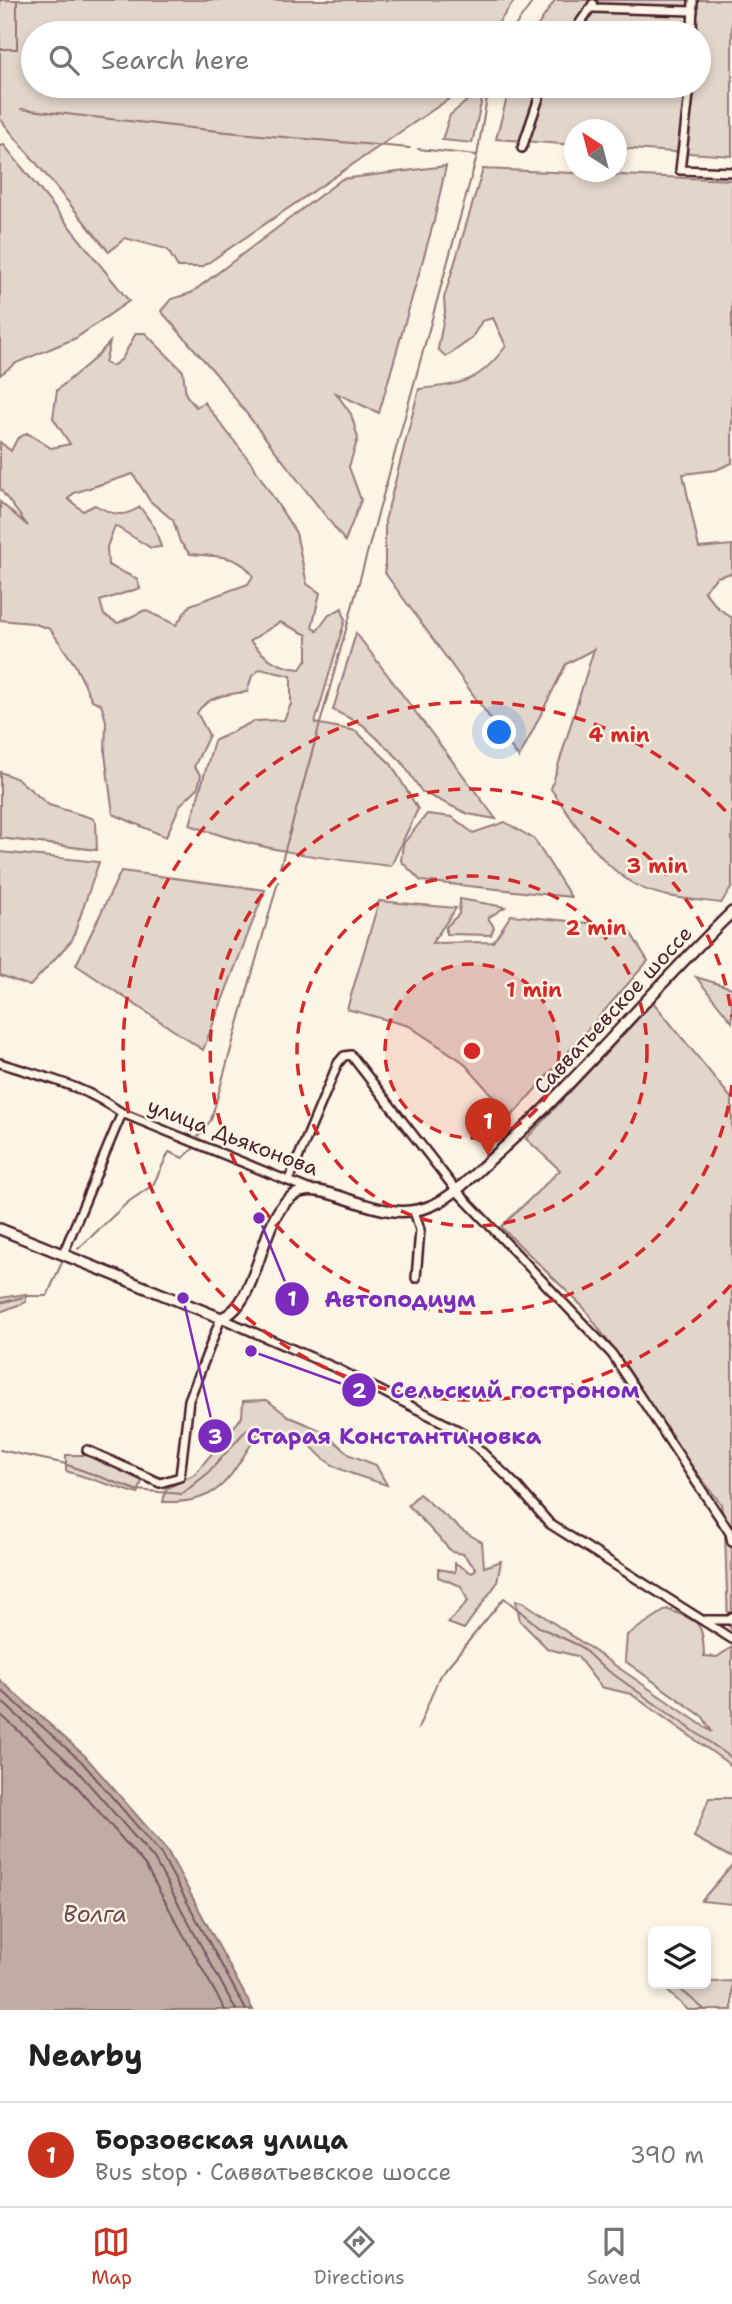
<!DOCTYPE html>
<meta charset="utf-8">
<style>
:root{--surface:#fff;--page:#f2f2f2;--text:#222;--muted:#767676;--line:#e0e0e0;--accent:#c8321e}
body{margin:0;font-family:"Shantell Sans",sans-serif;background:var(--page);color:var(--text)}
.controls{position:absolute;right:21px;bottom:21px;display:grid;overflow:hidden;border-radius:10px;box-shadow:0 4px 10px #0003}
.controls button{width:63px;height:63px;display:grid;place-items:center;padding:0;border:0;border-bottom:2px solid var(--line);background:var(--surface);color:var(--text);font:35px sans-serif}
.compass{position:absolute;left:564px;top:119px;width:63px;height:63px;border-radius:50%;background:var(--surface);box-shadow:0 4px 10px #0003;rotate:324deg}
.you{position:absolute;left:500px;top:733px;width:24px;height:24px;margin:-18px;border:5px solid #fff;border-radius:50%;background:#1a73e8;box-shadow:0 0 0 10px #1a73e833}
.badge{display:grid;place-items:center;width:46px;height:46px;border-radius:50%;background:var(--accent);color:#fff;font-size:23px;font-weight:700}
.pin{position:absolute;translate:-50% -58px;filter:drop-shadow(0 2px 4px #0008)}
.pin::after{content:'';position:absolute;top:37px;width:24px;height:21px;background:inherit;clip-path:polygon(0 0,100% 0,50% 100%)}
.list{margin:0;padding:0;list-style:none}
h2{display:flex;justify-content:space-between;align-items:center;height:91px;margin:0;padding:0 28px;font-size:30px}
h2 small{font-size:23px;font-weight:400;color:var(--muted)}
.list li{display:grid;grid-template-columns:46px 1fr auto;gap:21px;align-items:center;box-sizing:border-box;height:105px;padding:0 28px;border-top:2px solid var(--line)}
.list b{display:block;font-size:26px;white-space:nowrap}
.list p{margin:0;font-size:23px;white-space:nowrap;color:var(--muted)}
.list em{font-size:23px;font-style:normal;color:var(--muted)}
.icon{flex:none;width:38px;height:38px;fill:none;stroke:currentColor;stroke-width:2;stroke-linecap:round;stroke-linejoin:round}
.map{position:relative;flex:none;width:732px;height:2010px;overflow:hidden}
.search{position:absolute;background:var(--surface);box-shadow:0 4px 10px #0003;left:21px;right:21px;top:21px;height:77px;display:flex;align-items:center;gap:18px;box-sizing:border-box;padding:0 24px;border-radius:38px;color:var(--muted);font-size:26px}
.sheet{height:196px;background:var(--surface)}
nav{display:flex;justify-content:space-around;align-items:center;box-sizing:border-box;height:98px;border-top:2px solid var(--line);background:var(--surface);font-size:19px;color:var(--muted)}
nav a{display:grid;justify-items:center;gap:4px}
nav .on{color:var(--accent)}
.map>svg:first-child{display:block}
.green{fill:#e2d5ca;stroke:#967a7a;stroke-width:2;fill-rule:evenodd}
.water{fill:#c0aca5;stroke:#917474;stroke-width:2}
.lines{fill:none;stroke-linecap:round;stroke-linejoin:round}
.shore{stroke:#79575c;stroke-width:2}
.stream{stroke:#917474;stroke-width:2}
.minor-casing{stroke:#4a1f2b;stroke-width:12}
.major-casing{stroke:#4a1f2b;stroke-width:14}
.minor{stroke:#fcf5e5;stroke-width:7}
.major{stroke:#fcf5e5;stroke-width:9}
.ring{fill:none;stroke:#d62828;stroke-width:3.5;stroke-dasharray:12 9}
.labels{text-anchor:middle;stroke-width:5;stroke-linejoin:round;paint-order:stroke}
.street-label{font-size:21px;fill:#4a1f2b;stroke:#fcf5e5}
.water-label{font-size:23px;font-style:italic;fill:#6d4950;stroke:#fcf5e5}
.centre{fill:#d62828;stroke:#fcf5e5;stroke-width:3.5}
.ring-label{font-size:21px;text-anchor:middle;font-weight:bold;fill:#d62828;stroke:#fcf5e5;stroke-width:5;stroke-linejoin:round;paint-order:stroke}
.leader{fill:none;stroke:#7b2cbf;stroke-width:2.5}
.callout-dot{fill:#7b2cbf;stroke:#fcf5e5;stroke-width:2.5}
.mark-label{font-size:21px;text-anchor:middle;font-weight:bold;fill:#fff}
.callout-label{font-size:23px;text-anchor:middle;font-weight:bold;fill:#7b2cbf;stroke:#fcf5e5;stroke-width:5;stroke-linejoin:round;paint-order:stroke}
</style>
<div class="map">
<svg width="732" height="2010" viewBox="0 0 732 2010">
<rect width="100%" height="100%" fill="#fcf5e5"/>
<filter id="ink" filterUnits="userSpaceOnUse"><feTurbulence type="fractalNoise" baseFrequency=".0143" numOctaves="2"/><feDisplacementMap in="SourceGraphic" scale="14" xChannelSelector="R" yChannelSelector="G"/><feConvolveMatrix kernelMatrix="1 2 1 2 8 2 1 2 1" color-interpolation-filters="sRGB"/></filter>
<g filter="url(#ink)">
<g class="green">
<path d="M0,0H515L491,33H33V86H468L202,267H178L167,249L125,238L109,252L0,119Z"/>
<path d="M555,0H732V156L617,148L616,130H574V145L496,139L510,86H699V33H533Z"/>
<path d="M485,86L472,143L442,140L450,115Z"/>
<path d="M4,145L129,301L76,338L16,363L0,375V146Z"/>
<path d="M446,166L434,221L379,413L336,393L351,414L358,438L349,467L361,500L345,541L216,374L161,311L171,299L191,293L342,179Z"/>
<path d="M483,169L732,180V463L716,470L683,474L699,548L732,545V573L717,577L704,591L717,607L732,618V887L721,903C692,899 657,898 632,883C596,861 574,821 551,789L594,649L566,664L519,758L385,573V521L419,389C463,384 478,383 506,346L493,318L482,321L471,339L446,357L438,349L445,312L444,298Z"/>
<path d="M136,333H145L183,371L186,395L196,407L204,402L252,464L296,533L307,584L320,593L312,627L317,631L329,615L342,608L345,620L315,723L356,731L391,764L418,809L391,866C319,858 258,850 190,825L214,741L254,721L284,720L291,704V676L260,669L252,676L247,692C228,694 207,696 197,713L209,735L194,767L201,775L198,788L180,805L166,837L113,814L105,754L106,721L101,704L92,700L75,665L50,629L32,623L0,620V502L28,526L0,489V442L11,451L17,439L27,433L51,448L70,444L53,418L57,390L94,359L110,342L105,363L112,366L122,359ZM133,474L150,501L173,520L180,542L190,554C214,557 239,553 253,576L248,584L190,605L176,625L145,610L118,623L104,615L100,601L140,588L137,579L108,565L107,547L115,526L151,548L161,547L155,528L140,507C123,518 113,515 95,505L83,511L68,499L74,493ZM280,622L307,635V659L300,669C277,667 265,658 250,641Z"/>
<path d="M356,633L496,819L468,814L422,792L401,761L363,725L333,710Z"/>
<path d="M0,772L18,779L49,805L92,818L96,823L97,850L0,838Z"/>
<path d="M427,814L452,817L473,833L505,822L534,839L571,897L421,881L401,861L403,844Z"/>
<path d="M0,852L99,862L72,940L30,986L0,975Z"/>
<path d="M121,871L265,890L203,1050L76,965Z"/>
<path d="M460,899L505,907L488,918L494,927L491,935L446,934V927L459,914Z"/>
<path d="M379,901L456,908L432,943L493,942L511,915L627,927L648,961L511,1117L463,1062L409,1026L347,1009Z"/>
<path d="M696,977L732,988V1022Z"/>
<path d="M653,1002L732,1099V1630L728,1625L725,1533L721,1504L677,1447L648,1416L635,1379L584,1308L501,1227L560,1170L526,1139Z"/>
<path d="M26,1294V1302L0,1312V1298Z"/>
<path d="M267,1400L289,1417L323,1431L350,1455L376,1465L387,1485C350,1473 328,1471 305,1438L277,1439L260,1431C229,1475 225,1504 163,1502L166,1489L195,1474L242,1417L243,1401Z"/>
<path d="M66,1455H95L142,1481L138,1494L66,1471Z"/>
<path d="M419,1494L463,1531L482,1542L484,1567L501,1561L497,1583L464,1629L448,1623L468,1601L461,1586L438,1577V1569L455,1572V1563L472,1573L476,1569L463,1554L452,1552L408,1505Z"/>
<path d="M516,1601L523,1602L712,1732L703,1717L625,1661L627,1635L667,1609C699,1622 703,1620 704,1656L717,1657L732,1647V1766L631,1694L601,1687L577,1656L548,1649L520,1621Z"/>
<path d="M709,1798H732V1858L694,1837Z"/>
<path d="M732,1865V1904L701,1901Z"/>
<path d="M706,1978L712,1982L732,1981V2010H688L660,1984H706Z"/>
</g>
<path class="water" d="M0,1680L85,1756L167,1850L253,2010H0Z"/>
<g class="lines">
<g class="shore">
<path d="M0,1689L81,1761L161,1854L246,2010"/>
<path d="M0,1700L75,1768L154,1859L236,2010"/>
<path d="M0,1714L67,1775L145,1865L225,2010"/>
</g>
<g class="stream">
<path d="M510,33L534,0"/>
<path d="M0,49H17V0"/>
<path d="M21,109L227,132L410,148"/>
<path d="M418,149L476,155"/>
<path d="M280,868L477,156L489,86"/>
<path d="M197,1138L211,1120L278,882"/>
<path d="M78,1249L128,1202L153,1185L169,1152L183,1158L194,1148"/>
<path d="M0,1303L28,1296H47L63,1260"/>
<path d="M0,1450L62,1463L136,1490L182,1494L207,1474L247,1429"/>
<path d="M418,1729L439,1677L504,1598L539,1627L580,1646L600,1665L732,1758"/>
<path d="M651,1964L653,1966"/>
<path d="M674,1984L705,2010"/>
</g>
<g class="minor-casing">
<g id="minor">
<path d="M593,4V8L693,11"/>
<path d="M573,33L593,4"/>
<path d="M692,33L693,0"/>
<path d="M690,86L680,170L732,172"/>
<path d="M522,148L543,86"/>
<path d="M0,1063C46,1078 81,1084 122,1113L308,1189"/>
<path d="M289,1180L338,1063L344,1056L351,1055L456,1190L612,1354L730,1533L732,1542"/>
<path d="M414,1211L420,1230L416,1278"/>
<path d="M63,1254L122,1113"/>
<path d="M87,1450L160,1483L180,1477L189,1400L221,1318L338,1369L460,1431L517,1486L550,1524L732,1639"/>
<path d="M706,1620H730L732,1617"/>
</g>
</g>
<g class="major-casing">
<path id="major" d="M0,1229L221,1318C259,1306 259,1220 291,1197C324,1172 377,1230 433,1205C455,1195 473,1175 491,1159C577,1083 649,992 732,912"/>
</g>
<use href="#minor" class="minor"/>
<use href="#major" class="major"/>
</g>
</g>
<circle cx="472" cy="1051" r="87" fill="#d62828" fill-opacity=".12"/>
<g class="ring">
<circle cx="472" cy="1051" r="87"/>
<circle cx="472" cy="1051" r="175"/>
<path d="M732 1085A262 262 0 1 1 732 1017"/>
<path d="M731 1285A349 349 0 1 1 731 817"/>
</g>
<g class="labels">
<g class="street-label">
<text transform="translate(613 1010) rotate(-47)" y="7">Савватьевское шоссе</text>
<text transform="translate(233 1137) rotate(21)" y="7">улица Дьяконова</text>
</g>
<g class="water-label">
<text x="95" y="1922">Волга</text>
</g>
</g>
<circle cx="472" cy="1051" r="10" class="centre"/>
<g class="ring-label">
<text x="619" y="742">4 min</text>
<text x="657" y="873">3 min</text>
<text x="596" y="935">2 min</text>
<text x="534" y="997">1 min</text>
</g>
<path class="leader" d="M259 1218L292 1299M251 1351L359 1390M183 1298L215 1436"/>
<g class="callout-dot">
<circle cx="259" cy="1218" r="7"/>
<circle cx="251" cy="1351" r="7"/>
<circle cx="183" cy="1298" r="7"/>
<circle cx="292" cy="1299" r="18"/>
<circle cx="359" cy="1390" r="18"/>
<circle cx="215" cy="1436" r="18"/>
</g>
<g class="mark-label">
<text x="292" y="1306">1</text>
<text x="359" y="1398">2</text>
<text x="215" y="1444">3</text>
</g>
<g class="callout-label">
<text x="400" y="1307">Автоподиум</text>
<text x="515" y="1398">Сельский гостроном</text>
<text x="394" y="1444">Старая Константиновка</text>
</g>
</svg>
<div class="controls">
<button><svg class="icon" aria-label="layers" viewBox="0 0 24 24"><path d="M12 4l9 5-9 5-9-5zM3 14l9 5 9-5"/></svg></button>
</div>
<svg class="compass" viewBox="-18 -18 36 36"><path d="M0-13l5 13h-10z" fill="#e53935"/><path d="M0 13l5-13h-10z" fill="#767676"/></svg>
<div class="you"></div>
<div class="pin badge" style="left:488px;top:1156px">1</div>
<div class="search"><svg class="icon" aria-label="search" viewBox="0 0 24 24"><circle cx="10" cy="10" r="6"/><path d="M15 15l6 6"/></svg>Search here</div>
</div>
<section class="sheet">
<h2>Nearby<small></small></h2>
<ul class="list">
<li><span class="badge">1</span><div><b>Борзовская улица</b><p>Bus stop · Савватьевское шоссе</p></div><em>390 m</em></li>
</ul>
</section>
<nav>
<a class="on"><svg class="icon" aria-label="map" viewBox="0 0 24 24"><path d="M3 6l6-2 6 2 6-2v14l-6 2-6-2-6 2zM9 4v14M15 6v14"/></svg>Map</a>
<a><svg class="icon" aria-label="directions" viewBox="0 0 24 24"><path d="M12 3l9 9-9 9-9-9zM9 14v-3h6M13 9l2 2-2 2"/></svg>Directions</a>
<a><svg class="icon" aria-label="saved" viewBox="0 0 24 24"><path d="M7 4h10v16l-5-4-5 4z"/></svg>Saved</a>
</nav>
